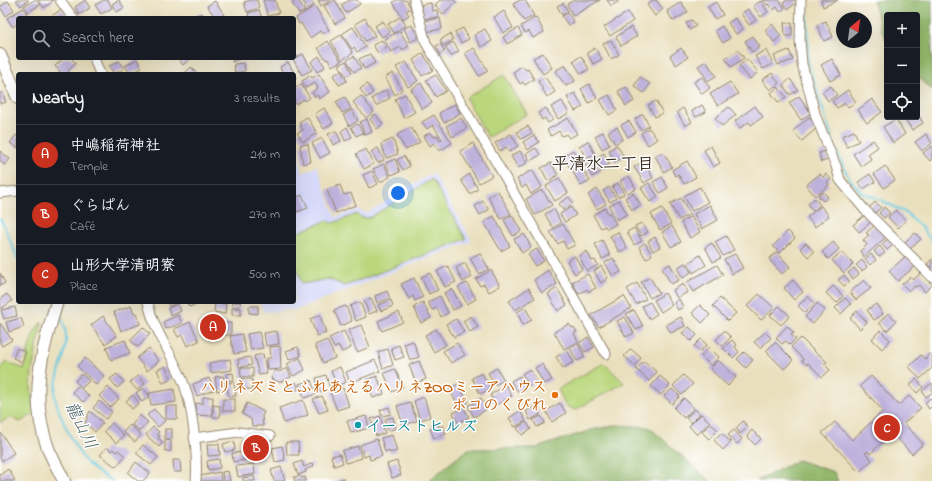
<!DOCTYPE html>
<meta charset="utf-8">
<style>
:root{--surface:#171b24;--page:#20242c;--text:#f1f3f6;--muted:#9ea1a6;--line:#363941;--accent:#c8321e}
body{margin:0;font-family:"Indie Flower","Klee One",sans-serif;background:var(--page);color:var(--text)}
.controls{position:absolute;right:12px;top:12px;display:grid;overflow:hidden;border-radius:4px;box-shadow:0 4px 16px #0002}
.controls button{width:36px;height:36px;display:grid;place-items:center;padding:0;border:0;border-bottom:1px solid var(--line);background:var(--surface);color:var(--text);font:20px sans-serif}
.compass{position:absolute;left:836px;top:12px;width:36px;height:36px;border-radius:50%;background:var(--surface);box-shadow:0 4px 16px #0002;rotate:29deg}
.you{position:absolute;left:398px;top:193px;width:14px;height:14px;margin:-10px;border:3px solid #fff;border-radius:50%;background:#1a73e8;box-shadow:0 0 0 6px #1a73e833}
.badge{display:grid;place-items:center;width:26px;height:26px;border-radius:50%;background:var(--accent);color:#fff;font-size:13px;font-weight:700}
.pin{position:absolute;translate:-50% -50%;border:2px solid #fff;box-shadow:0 1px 4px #0006}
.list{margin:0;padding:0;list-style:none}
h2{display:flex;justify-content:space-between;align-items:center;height:52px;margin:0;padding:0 16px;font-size:17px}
h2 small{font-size:13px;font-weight:400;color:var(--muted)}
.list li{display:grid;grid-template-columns:26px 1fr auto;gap:12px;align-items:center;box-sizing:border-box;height:60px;padding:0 16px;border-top:1px solid var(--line)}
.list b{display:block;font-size:15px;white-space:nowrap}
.list p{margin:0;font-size:13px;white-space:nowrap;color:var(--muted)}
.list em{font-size:13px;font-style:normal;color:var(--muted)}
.icon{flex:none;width:22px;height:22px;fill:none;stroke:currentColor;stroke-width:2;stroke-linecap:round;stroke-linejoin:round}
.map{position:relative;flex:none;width:932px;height:481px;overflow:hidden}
.search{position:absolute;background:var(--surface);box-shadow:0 4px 16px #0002;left:16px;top:16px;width:280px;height:44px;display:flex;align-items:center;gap:10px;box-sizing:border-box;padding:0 14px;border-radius:4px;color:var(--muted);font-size:15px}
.panel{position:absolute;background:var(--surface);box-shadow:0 4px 16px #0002;left:16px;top:72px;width:280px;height:232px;border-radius:4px}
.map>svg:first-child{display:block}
.built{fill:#d5d8f9}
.green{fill:#bad77d;stroke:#7a804e}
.forest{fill:#93b86c;stroke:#677145}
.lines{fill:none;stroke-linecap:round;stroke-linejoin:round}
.stream{stroke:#62c7df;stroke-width:2}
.building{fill:#beb1dc}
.minor-casing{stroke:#92846d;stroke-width:11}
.major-casing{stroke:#92846d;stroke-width:14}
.minor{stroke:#fff;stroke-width:9}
.major{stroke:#fff;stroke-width:12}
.food-dot{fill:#e8710a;stroke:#fff;stroke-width:1.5}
.culture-dot{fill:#0f9aa8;stroke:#fff;stroke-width:1.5}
.labels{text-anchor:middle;stroke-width:3;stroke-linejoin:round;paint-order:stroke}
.food-label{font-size:16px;font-weight:bold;fill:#c56008;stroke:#fff;text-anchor:end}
.culture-label{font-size:16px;font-weight:bold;fill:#0d838f;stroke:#fff;text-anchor:start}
.neighbourhood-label{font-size:17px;font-weight:bold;fill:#3b2a1e;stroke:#fff}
.water-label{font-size:17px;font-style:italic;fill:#496162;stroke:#fff}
</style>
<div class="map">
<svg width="932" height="481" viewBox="0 0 932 481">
<rect width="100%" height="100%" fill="#fff"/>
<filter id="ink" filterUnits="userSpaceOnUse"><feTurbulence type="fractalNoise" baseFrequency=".025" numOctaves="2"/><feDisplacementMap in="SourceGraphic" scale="8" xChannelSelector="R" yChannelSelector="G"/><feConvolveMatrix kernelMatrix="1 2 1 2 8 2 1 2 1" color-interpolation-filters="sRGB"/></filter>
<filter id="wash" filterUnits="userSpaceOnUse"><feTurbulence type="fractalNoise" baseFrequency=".012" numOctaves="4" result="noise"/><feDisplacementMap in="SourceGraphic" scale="16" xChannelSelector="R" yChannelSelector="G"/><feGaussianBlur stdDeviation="0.9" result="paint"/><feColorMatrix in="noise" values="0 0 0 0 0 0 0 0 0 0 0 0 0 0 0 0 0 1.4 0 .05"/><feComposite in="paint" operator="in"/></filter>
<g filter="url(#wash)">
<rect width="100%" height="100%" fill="#e9dfbc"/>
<path class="built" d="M294,140L303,173L317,166L335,217L359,209L362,212L367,213L433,173L472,241L298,309L264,312L260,302H294Z"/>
<g class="green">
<path d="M504,75L527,114L488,137L466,98Z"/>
<path d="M432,179L466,239L345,286L328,279L302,284L294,262V234L328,220L329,222L333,223L357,214L360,217L369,218Z"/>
<path d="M42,322L32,370L31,391L35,413L20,422L10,417L0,423V368L7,362L24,369C28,354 30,334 42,322Z"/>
<path d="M604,363L624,383L575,410L566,406L558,389Z"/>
</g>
<g class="forest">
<path d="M873,0H932V90L917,76V15H887V41L881,29Z"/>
<path d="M617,425L649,427L710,481H428L468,449L536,448L591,430Z"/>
<path d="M798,460L834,472L838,481H757Z"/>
</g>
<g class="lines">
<g class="stream">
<path d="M807,0L808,62L835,148L849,178L862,193L877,198L906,213L922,228L932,241"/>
<path d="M0,219L3,224L18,259"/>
<path d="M59,314C76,343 58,363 55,391C53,406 77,452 87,463C94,471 104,476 112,481"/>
</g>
</g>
<g id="blocks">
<g class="building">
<path d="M16,0H29L21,6Z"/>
<path d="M34,0H36L40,5L28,12L24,6Z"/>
<path d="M38,0H54L44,8Z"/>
<path d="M85,0L90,8L79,15L75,7Z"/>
<path d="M104,0H108L112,8L101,14L95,5Z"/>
<path d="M119,0L124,8L116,12L112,4Z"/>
<path d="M251,0H257L259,8L247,12L244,2Z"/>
<path d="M263,0H275L279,13L268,16Z"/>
<path d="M298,0L305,11L299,14L292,3Z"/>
<path d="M302,0H311L314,5L308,9Z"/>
<path d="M318,0H331L321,6Z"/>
<path d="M335,0L345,18L335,24L324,6Z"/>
<path d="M350,0H357L360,4L346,13L341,5Z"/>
<path d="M397,0H406L411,8L406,11L409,15L403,19L393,2Z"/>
<path d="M440,0H454L456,2L443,14L435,5Z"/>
<path d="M520,0H525L534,16L524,21L513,4Z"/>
<path d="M574,0H600L573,16L567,4Z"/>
<path d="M607,0H617L618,2L611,6Z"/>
<path d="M653,0H656L663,9L655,16L647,5Z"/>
<path d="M763,0H779L785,8L780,12L777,7L773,10L768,4L767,5Z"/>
<path d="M787,0H796L798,2L788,9L783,3Z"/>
<path d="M821,0H838L823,7Z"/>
<path d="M8,1L14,10L6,16L0,7Z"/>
<path d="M215,1L224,14L219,18H216L207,6Z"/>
<path d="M761,1L768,12L761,17L753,6Z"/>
<path d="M681,2L688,12L673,21L667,11Z"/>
<path d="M716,2L723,15L715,19L708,7Z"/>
<path d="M431,3L432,11L437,10L438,17L424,19L421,5Z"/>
<path d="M563,3L568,11L562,15L557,6Z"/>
<path d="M315,6L329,30L322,34L320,31L310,38L301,23L299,24L296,18Z"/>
<path d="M23,8L28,16L26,18H18V23L13,27L7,18Z"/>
<path d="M62,9L68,18H51L50,17Z"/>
<path d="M748,9L756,20L749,25L741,14Z"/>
<path d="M259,10L262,18H249L248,13Z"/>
<path d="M504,11L513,28L503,33L494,17Z"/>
<path d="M628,12L633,21L610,36L604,27Z"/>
<path d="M202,13L203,18H197L196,15Z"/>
<path d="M568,13L574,22L568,25L562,16Z"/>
<path d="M400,17L406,25L394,33L388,24Z"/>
<path d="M536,17L544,32L533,38L529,31L525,33L521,26Z"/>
<path d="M365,18L375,36L365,41L355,24Z"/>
<path d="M440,18L442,29L424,32L422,21Z"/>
<path d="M735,18L743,29L736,34L728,23Z"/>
<path d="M692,20L696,26L690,30L686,23Z"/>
<path d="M383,21L390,32L382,37L375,26Z"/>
<path d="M826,21L833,37L824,41L817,25Z"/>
<path d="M784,23H792V36H785Z"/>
<path d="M772,24L781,36L774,42L765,30Z"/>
<path d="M412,25L418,38L410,42L404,28Z"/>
<path d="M722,26L730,38L723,43L715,31Z"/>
<path d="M353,27L366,47L357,52L354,47L352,49L342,34Z"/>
<path d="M631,27L637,36L621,46L616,37Z"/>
<path d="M463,28L469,39L461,43L455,32Z"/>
<path d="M518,28L522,35L507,44L503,37Z"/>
<path d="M485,29L492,41L481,47L474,35Z"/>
<path d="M400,31L409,46L402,50L401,47L391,52L384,39Z"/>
<path d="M450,34L453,40L443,46L440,40Z"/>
<path d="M341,35L353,53L342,60L331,41Z"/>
<path d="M753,36L760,47L752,52L745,41Z"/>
<path d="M382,40L386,48L378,53L373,45Z"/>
<path d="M611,40L619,55L611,59L603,44Z"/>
<path d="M328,41L341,61L332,66L328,59L326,60L318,48Z"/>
<path d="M453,42L459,51L451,56L445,47Z"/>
<path d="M440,44L445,51L440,54L436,46Z"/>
<path d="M474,48L488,71L479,76L465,53Z"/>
<path d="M595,48L602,59L593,64L587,53Z"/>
<path d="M681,48L688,57L676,65L670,56Z"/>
<path d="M738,50L744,58L731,67L725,58Z"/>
<path d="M766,50L773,64L763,69L755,56Z"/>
<path d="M789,50L793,60L778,65L774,56Z"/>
<path d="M423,53L433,70L422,76L413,60Z"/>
<path d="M543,53L552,68L543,74L533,58Z"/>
<path d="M303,54L312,70L302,75L293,59Z"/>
<path d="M370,54L375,63L364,69L359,59Z"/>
<path d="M319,56L325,67L317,72L311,62Z"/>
<path d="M354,56L361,68L354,72L347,60Z"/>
<path d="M581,56L589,69L581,74L573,61Z"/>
<path d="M64,58H71L76,63L68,71L71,74H60L58,73L60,71L55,66Z"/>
<path d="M178,58H191L183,65Z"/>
<path d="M233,58H242L232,62Z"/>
<path d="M137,59L142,68L130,74L125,66Z"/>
<path d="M747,59L758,72L750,79L739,66Z"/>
<path d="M832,59L841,75L830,81L821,65Z"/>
<path d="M119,61L124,69L114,74L109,66Z"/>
<path d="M346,61L352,73L346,76L339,65Z"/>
<path d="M706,61L716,76L708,81L698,66Z"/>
<path d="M288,62L297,78L294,80V74H283L280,67Z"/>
<path d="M406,62L418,81L408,87L396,67Z"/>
<path d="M244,63L245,71L235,73L234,64Z"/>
<path d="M565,65L575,81L566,86L555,71Z"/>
<path d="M522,66L526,70L528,69L534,79L525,85L523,82L520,84L513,72Z"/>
<path d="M191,67L198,74H184Z"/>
<path d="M341,71L347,81L339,85L333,75Z"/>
<path d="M393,73L402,90L395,95L385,77Z"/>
<path d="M772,73L779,83L770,90L762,80Z"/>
<path d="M319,74L330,92L319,99L317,95L315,97L312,92L318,88L315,83L306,88L302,81L311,75L312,78Z"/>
<path d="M436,75L446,91L436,97L426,80Z"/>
<path d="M545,77L555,92L547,97L538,81Z"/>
<path d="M640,77L650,84L644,93L634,86Z"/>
<path d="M702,77L710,88L702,94L694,82Z"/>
<path d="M790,79L798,90L790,95L783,85Z"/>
<path d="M730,82L738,94L718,106L710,94Z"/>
<path d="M421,83L432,103L422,109L411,89Z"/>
<path d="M301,84L310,98L305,101L304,99L296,104L294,101V89Z"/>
<path d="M367,84L373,93L366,98L360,89Z"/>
<path d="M589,84L597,98L589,103L581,89Z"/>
<path d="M831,86L837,95L828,101L822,92Z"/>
<path d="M626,87L634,101L626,106L618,91Z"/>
<path d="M778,87L786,97L779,103L771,93Z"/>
<path d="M386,90L390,98L376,106L372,98Z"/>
<path d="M848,90L856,102L848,107L845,103L837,108L832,101Z"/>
<path d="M2,92L6,102L0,104V93Z"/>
<path d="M575,93L583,107L575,111L567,97Z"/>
<path d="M405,94L415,112L404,118L395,99Z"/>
<path d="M609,95L617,110L609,115L600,100Z"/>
<path d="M361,96L374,112L366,118L353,102Z"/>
<path d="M799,96L811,113L801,120L789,103Z"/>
<path d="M345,97L351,109L342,113L336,102Z"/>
<path d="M872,99L882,112L867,123L858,110Z"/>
<path d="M562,101L569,113L558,119L551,107Z"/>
<path d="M656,101L663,113L655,117L648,105Z"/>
<path d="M455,104L460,113L444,123L439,113Z"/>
<path d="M702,105L706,112L696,117L692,111Z"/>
<path d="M755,106L763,117L751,125L749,122L740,128L735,121Z"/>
<path d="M729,107L736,115L722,126L715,118Z"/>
<path d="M324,108L333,123L324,129L315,114Z"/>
<path d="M546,108L553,120L548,123L545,118L542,120L538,113Z"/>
<path d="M683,108L692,122L685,126L677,112Z"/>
<path d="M352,110L358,121L349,126L343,115Z"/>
<path d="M917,113L923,123L912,130L904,117H917Z"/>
<path d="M375,114L383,124L377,129L370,119Z"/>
<path d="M643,114L649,126L641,130L635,119Z"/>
<path d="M434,115L452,143L439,151L434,143L430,146L424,136L430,132L434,137L437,135L440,140L442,139L433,125L427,129L422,122Z"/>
<path d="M307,117L317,133L303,142L297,133L303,130L299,122Z"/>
<path d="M809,117L818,127L802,141L793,131Z"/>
<path d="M461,118L467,128L452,137L446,126Z"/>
<path d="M568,118L577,134L569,138L566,134L562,136L559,131L551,136L547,130Z"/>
<path d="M367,119L372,132L365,135L360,122Z"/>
<path d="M896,119L905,134L893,143L883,127Z"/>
<path d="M629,121L636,132L628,137L621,125Z"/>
<path d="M358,124L363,133L356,136L351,127Z"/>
<path d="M528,126L532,133L521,139L517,132Z"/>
<path d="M347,127L352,137L345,141L341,131Z"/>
<path d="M411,127L420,142L406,150L397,135Z"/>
<path d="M617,127L623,139L615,144L608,132Z"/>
<path d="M649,128L657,139L648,145L641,133Z"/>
<path d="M336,131L341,141L333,145L328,134Z"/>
<path d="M854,131L859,141L847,147L842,136Z"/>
<path d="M603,132L610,145L602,149L595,136Z"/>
<path d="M511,134L518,146L509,152L506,147L500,151L495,143Z"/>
<path d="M926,134L932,143L922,151L915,142Z"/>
<path d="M16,135L18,136V148L10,143Z"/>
<path d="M534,135L539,142L528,150L523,142Z"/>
<path d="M322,138L330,153L320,158L312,143Z"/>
<path d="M393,139L398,154L386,158L381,144Z"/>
<path d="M873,140L878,147L868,154L871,159L861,166L853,154Z"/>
<path d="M588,141L595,154L587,159L579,146Z"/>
<path d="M473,143L492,176L479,183L460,151Z"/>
<path d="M308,144L311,162L303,164L300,145Z"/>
<path d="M617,145L624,157L615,162L609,150Z"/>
<path d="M711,146L720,163L713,167L704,150Z"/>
<path d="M932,146V159L930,161L923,153Z"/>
<path d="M378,148L384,160L378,163L371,152Z"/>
<path d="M536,148L540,155L530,161L526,154Z"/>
<path d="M366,149L374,164L364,169L356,154Z"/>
<path d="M573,150L581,164L571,170L563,156Z"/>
<path d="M0,151L10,159L5,165L0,161Z"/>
<path d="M520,151L527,163L518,168L511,156Z"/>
<path d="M826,151L828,160L821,162L819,153Z"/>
<path d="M663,152L672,167L664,172L655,156Z"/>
<path d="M604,153L610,164L602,169L595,158Z"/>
<path d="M404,156L410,166L403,170L397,160Z"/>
<path d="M395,159L400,172L391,175L386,163Z"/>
<path d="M594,159L601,172L592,177L585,164Z"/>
<path d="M644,161L653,178L644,183L634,167Z"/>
<path d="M687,161L696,177L684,184L678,174L675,176L672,170Z"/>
<path d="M551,163L558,175L548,181L541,168Z"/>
<path d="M384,164L390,177L380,182L373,169Z"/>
<path d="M885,166L895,180L884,188L874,174Z"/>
<path d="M581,167L590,181L581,186L573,172Z"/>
<path d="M532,170L542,187L531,194L526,185L522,188L517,179Z"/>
<path d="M372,171L378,184L369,188L363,175Z"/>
<path d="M469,174L478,189L470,194L461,180Z"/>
<path d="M820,174L823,177L826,174L831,179L827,182L829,185L815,196L806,185Z"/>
<path d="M870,174L875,182L863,189L858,182Z"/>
<path d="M629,176L636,189L627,193L620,181Z"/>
<path d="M662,177L668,188L660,193L653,182Z"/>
<path d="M559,178L568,193L555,201L546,186Z"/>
<path d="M618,183L624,194L618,197L612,187Z"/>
<path d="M649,183L658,197L650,202L641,188Z"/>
<path d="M340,185L344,195L351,193L356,205L336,213L327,190Z"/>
<path d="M609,187L616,198L610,202L603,191Z"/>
<path d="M700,187L708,202L692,211L684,196Z"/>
<path d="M597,189L606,204L597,209L588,195Z"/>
<path d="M542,190L552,205L535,215L526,199Z"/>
<path d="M498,191L511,214L501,219L488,197Z"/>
<path d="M823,192L828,197L823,201L818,196Z"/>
<path d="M633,193L641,205L632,210L625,198Z"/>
<path d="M302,195L308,208L294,213V198Z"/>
<path d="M569,197L573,203L563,210L558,204Z"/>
<path d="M681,198L690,214L679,220L670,204Z"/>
<path d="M815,198L820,205L813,211L808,204Z"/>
<path d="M619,200L627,214L617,220L609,206Z"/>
<path d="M483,201L489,210L480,215L475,206Z"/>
<path d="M875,202L881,207L875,213L869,208Z"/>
<path d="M710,205L718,220L702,229L694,214Z"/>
<path d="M821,206L829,216L815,227L807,217Z"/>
<path d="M571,207L576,215L565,222L560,214Z"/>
<path d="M884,207L890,213L884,218L879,213Z"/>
<path d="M605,208L608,214L610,213L616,224L607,229L605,226L601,228L593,215Z"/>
<path d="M662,208L671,224L660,230L651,214Z"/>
<path d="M554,209L561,223L553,228L545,214Z"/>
<path d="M896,210L906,221L898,228L888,217Z"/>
<path d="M866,214L872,221L859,232L853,225Z"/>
<path d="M512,215L521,231L513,236L504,220Z"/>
<path d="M494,216L510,246L501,251L484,222Z"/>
<path d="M691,216L700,232L690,238L681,222Z"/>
<path d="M642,223L648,232L641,236L635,226Z"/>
<path d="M563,224L575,245L567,249L563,241L558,244L550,232Z"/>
<path d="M672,226L681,242L671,247L662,232Z"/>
<path d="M874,226H876L886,237L864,257L860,251L867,245L863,240L869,235L866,233Z"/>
<path d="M634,228L642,241L634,245L627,232Z"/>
<path d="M788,231L795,238L780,253L773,246Z"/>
<path d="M618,232L627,248L619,252L610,236Z"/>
<path d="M915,233L921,239L910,249L904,243Z"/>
<path d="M524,234L531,247L522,253L514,239Z"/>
<path d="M726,236L734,250L723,256L715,242Z"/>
<path d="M655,237L660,247L653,251L648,241Z"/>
<path d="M888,239L893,245L887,250L882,244Z"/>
<path d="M602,240L610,255L602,259L595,244Z"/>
<path d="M833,242L839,249L828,259L822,252Z"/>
<path d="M645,243L652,255L646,259L639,247Z"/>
<path d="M712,243L721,258L713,262L705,247Z"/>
<path d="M806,243L814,252L808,257L800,248Z"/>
<path d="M880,246L885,253L879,257L874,251Z"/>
<path d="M537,249L544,261L535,266L528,254Z"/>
<path d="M587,251L592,261L595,260L598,265L587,271L579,256Z"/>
<path d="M777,252L790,267L782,274L769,259Z"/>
<path d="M842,252L853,264L844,273L832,260Z"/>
<path d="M480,253L489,269L479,274L470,258Z"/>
<path d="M735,254L743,268L732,274L724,259Z"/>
<path d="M871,254L876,260L870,265L865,259Z"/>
<path d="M700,255L706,265L693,273L688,263Z"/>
<path d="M575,256L582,269L575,274L567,261Z"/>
<path d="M906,256L915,266L898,281L889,271Z"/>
<path d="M613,258L621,272L613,276L605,263Z"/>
<path d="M932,259V269L927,264Z"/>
<path d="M862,260L867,267L862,271L856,265Z"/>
<path d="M465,263L472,277L463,282L456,268Z"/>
<path d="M685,263L691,272L683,278L677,268Z"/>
<path d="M670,264L679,280L671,284L662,268Z"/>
<path d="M717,265L723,275L693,292L687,282Z"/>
<path d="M448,266L456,282L445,287L437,271Z"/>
<path d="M601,266L608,278L601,283L594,271Z"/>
<path d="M854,268L859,274L853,279L848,273Z"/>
<path d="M491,270L500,286L489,292L484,284L480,286L476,279Z"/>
<path d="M548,270L557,284L542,293L534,280Z"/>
<path d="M0,273L5,283L0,286Z"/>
<path d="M430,273L438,290L429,294L421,277Z"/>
<path d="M921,273L932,285L925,292L919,285L916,287L915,286L909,291L902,284L910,277L913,280Z"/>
<path d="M588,274L596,288L588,292L587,289L579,294L572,282Z"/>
<path d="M844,275L850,282L844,286L838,280Z"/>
<path d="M650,277L659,293L650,298L641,282Z"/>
<path d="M414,278L423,297L415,301L413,296L409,299L401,284Z"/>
<path d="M793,280L803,292L794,300L784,288Z"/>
<path d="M864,280L871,288L856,300L850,292Z"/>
<path d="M467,283L476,299L467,304L458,287Z"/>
<path d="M637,283L646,299L636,304L627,289Z"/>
<path d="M683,284L688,292L677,298L673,290Z"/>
<path d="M833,286L843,296L837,303L826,293Z"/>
<path d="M529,288L535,298L515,310L509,301Z"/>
<path d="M557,288L567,305L558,311L548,294Z"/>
<path d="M452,289L461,306L453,310L444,293Z"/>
<path d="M387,291L390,298L377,303L375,296Z"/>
<path d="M665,293L672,305L661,312L654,300Z"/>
<path d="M7,294L12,301L1,309L0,299Z"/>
<path d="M759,294L774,308L761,320L747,306Z"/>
<path d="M440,296L448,313L441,317L437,308L432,310L428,302Z"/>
<path d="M624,296L631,308L599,327L591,315Z"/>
<path d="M808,296L814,303L805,313L798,306Z"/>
<path d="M371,298L377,311L369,314L364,301Z"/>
<path d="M720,298L736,313L728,321L713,306Z"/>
<path d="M845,298L851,304L841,314L835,308Z"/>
<path d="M679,299L683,307L678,310L674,303Z"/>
<path d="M391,300L393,306L381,311L378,305Z"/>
<path d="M167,302H178L169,306Z"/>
<path d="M187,302H198V304L189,307Z"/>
<path d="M232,302H240L241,305L234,308H241V315H232V308H234Z"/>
<path d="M360,302L366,317L356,321L350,306Z"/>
<path d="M423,302L431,318L421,323L414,307Z"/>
<path d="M650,302L657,314L649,319L642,306Z"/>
<path d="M215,303L226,304L225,314L214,312Z"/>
<path d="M817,303L825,310L813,324L805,317Z"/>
<path d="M178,304L181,311L171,316L168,308Z"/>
<path d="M876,304L883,314L874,320L867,310Z"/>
<path d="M700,305L710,315L702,323L692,313Z"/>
<path d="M131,306L134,314L136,313L140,324L121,331L114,312Z"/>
<path d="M249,306H258V314L249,313Z"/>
<path d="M346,306L352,321L341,326L334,310Z"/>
<path d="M779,306L790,316L781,325L770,315Z"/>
<path d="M15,307L17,316L4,319L1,310Z"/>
<path d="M525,307L532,320L523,325L517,312Z"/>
<path d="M634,310L643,326L636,330L626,314Z"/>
<path d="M857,311L867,322L860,329L850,318Z"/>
<path d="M399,312L403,322L382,331L378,321Z"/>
<path d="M888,313L896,321L887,331L879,323Z"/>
<path d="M178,315L182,323L166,329L163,322Z"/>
<path d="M320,315L326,333L317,336L310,319Z"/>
<path d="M103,316L117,336L105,344L91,325Z"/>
<path d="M471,316L478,327L470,332L463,321Z"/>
<path d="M625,317L634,333L626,337L617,321Z"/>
<path d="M681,317L685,326L671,333L666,325Z"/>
<path d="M21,318L24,327L9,332L6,322Z"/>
<path d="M456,319L464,332L454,337L446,324Z"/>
<path d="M190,322L199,341L187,346L182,335L178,337L174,329Z"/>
<path d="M0,323L12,340L2,346L0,343Z"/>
<rect x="225" y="323" width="6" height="12"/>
<path d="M222,324L223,337H208V325Z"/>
<path d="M569,324L572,328L574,327L577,332L574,333L578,342L564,349L554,332Z"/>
<path d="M361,325L370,347L357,352L348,330Z"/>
<path d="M787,326L794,333L791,335L796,339L790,345L786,341L782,344L776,338Z"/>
<path d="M143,327L150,334L138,347L130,340Z"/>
<path d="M689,327L697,335L691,341L682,333Z"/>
<path d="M436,329L446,345L434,352L425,335Z"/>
<path d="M880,330L890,340L882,349L872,339Z"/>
<path d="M277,331L279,344L266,346L264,333Z"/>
<path d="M344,331L351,348L342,352L339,346L334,348L329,338Z"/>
<path d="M724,331L731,337L722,346L716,340Z"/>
<path d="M259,332L263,348L251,350L247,334Z"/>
<path d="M765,332L771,338L760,348L754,342Z"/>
<path d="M242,334L246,352L234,354L230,336Z"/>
<path d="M588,337L594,347L585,352L579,343Z"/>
<path d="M801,338L818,355L819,354L827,362L824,364L830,370L822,377L808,363L807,365L802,361L803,359L791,347Z"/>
<path d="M701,339L707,345L700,351L694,346Z"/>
<path d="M125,340L130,353L111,360L106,347Z"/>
<path d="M327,340L335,358L323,363L315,345Z"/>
<path d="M732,340L737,345L735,347L739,352L733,358L723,348Z"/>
<path d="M413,341L419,357L410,360L404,344Z"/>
<path d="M775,342L793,360L784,369L766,351Z"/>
<path d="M457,343L465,355L451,363L443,351Z"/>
<path d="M578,344L585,357L577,361L570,348Z"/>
<path d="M399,345L404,357L395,360L391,348Z"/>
<path d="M280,346L281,369L268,370L267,358H271L270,347Z"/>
<path d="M298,347L301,356L289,360L286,351Z"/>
<path d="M709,347L719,357L711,366L701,356Z"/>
<path d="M17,348L26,352L22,362L13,358Z"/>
<path d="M149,348L159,361L147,371L137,358Z"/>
<path d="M388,349L393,365L383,369L378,352Z"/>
<path d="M631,349L641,358L635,366L624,356Z"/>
<path d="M567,350L574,362L563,368L556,357Z"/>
<path d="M744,352L753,360L746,368L737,359Z"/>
<path d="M930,353L932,355V368L920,379L909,367L921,355L925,359Z"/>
<path d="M263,354L267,374L259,375L254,356Z"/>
<path d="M250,357L252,365L239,367L238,359Z"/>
<path d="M85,358L104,376L96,385L77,366Z"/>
<path d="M300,358L305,370L293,376L287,364Z"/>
<path d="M230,359L232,370L211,373L209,363Z"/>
<path d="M375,360L380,371L350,383L346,372Z"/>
<path d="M718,360L736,377L728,386L710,369Z"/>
<path d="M419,361L426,379L416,383L409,365Z"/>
<path d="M644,361L657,372L649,381L636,369Z"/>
<path d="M542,364L552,380L544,384L535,368Z"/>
<path d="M165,366L172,379L163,383L157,370Z"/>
<path d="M340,367L346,382L337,386L331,371Z"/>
<path d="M240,368H253V377H241Z"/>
<path d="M287,368L291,377L280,382L271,379L275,370L279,372Z"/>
<path d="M497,368L504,380L495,385L488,373Z"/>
<path d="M395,369L403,387L392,392L384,373Z"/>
<path d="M530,369L537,381L530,386L522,374Z"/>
<path d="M233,373L234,380L227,381L226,374Z"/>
<path d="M482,373L490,389L480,394L472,378Z"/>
<path d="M82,374L89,381L82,388L75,381Z"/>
<path d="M117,374L124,382L117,388L110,379Z"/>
<path d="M326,375L330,389L320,392L316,378Z"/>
<path d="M683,375L693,384L682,395L673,386Z"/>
<path d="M138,376L145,384L137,390L130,382Z"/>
<path d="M223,376L226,390L217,391L215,377Z"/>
<path d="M377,376L384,394L373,398L366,380Z"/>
<path d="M520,376L526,387L518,392L511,381Z"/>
<path d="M660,376L670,385L661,395L651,386Z"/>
<path d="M871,376L899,405L909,396L921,408L904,423L923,444L912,454L892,433L870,454L868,451L865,453L872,460L859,472L822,433L835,422L852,440L883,411L860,386Z"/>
<path d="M209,378L214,390L197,396L193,384Z"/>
<path d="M242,379H252L253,389H242Z"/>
<path d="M916,379L923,387L917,393L910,385Z"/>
<path d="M311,380L316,394L304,398L299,384Z"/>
<path d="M234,382L236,396L229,397L226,383Z"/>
<path d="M296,382L299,389L291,392L288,386Z"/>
<path d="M932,383V393L926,397L922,391Z"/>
<path d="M458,384L468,402L459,407L449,389Z"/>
<path d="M506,385L512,396L496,405L490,395Z"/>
<path d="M78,386L89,396L83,402L72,392Z"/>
<path d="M108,387L119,399L110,407L99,396Z"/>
<path d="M143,388L150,396L142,402L136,393Z"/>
<path d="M343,388L349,406L337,410L330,392Z"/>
<path d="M174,389L176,402L151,405L149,393Z"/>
<path d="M672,389L680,396L672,404L664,396Z"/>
<path d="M133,395L139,403L132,409L126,401Z"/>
<path d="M322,396L328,410L319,413L313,399Z"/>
<path d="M203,397H213L212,416L196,415V403L203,404Z"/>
<path d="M424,397L430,417L420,420L414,401Z"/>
<path d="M481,398L487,409L474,417L468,406Z"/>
<path d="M684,398L694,408L684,418L674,408Z"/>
<path d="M930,398L932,400V406L929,409L925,403Z"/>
<rect x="223" y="399" width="12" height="12"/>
<path d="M303,400L308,415L284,423L279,408Z"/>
<path d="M99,401L112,412L106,419L93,408Z"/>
<path d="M410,402L417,421L403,425L397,406Z"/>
<path d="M247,403L264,412L262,416L263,426H252L251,419L242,414Z"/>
<path d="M560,403L566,413L552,422L546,411Z"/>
<path d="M213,405L220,406V417H213Z"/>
<rect x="166" y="406" width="11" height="13"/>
<path d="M536,406L540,415L530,420L526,411Z"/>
<path d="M389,407L391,414L382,416L380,410Z"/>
<path d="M464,408L469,417L458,423L453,413Z"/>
<path d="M154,409L165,421L158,427L147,415Z"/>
<path d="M695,409L700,414L691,423L686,418Z"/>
<path d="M90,411L103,423L95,432L85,423Z"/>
<path d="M520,411L526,421L515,427L509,418Z"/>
<path d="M701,414L710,422L697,435L689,426Z"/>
<path d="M139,415L148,422L140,431L132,425Z"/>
<path d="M366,416L369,428L351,433L347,421Z"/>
<path d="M380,416L385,433L376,436L371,419Z"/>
<path d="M541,416L545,423L537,427L533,420Z"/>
<path d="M393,417L396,428L388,431L385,419Z"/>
<path d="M743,421L748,427L740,434L736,428Z"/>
<path d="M526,422L531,429L522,435L517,428Z"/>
<path d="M112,423L124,436L116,443L104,431Z"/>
<path d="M710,423L718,430L709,439L702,432Z"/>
<path d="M438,424L439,427L443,426L446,434L434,438L430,429L433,428L432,425Z"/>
<path d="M130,425L141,435L135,442L123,432Z"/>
<path d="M153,427L159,432L157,434L160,436L158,438L163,442L159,447L146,435Z"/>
<rect x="165" y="429" width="7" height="10"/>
<path d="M734,430L742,439L737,444L728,435Z"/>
<path d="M752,430L761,439L755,445L747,436Z"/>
<path d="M1,433L14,453L2,461L0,457V434Z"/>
<path d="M721,433L731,442L723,450L714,440Z"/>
<path d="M392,435L397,451L390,453L389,450L385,452L381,438Z"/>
<path d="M377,439L382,456L370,460L369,455L364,457L360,445Z"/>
<path d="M165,440L171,441V451H165Z"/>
<path d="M234,441L235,450L225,452L223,444Z"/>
<path d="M286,442H298L299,455H287Z"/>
<path d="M261,443L262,460L250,461V451H246L245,445Z"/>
<path d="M207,444H219L220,455L208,456Z"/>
<path d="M143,445L158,457L151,465L136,453Z"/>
<path d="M282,446L285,460L275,462L272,448Z"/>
<path d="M358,446L362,458L346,463L342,451Z"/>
<path d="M107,447L111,451L113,449L116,452L118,450L125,456L116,467L100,455Z"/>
<path d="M244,452L245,460L233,462L232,453Z"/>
<path d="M340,454L343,463L334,466L331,456Z"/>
<path d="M219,459L220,468L208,470L207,461Z"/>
<path d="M173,460H180L181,472H174Z"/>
<path d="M302,461L304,467L313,463L314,466L305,470L306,472L298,475L294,464Z"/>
<path d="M397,461L401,475L392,478L387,464Z"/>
<path d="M136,462L150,473L143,481H138L128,473Z"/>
<path d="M254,464L255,474L238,477L236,466Z"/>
<path d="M281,467L285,481H274L271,470Z"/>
<path d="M8,469L15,480L13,481H0V475Z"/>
<path d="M228,471L230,481H223L222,472Z"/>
<path d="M220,472L221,481H201L200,476Z"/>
<path d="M254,476L255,481H243V478Z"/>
<path d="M300,476L302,478L305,477L306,481H295L294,477Z"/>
<path d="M343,478L344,481H333Z"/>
</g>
</g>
</g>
<g filter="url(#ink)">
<use href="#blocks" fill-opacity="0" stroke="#92846d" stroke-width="1"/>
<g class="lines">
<g class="minor-casing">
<g id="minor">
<path d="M60,0L73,18"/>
<path d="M414,0L426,43L506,179L606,354"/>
<path d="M801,0L800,40L802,64L816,117L836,166L840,180L864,209L932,277"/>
<path d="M94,58L100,74"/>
<path d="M0,193L18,191"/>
<path d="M148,302C154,333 175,357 185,387C193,411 198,456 196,481"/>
<path d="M194,438L238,432L270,436"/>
</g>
</g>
<g class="major-casing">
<g id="major">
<path d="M0,55L18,98"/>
<path d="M57,302C41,352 29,397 48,448C52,459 59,470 64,481"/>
</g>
</g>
<use href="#minor" class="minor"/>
<use href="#major" class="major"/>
</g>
</g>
<circle class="food-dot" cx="555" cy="395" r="4"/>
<circle class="culture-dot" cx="358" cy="425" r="4"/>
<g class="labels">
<g class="food-label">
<text x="547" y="392">ハリネズミとふれあえるハリネZOOミーアハウス<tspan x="547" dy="18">ポコのくびれ</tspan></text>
</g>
<g class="culture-label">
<text x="366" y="431">イーストヒルズ</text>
</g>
<g class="neighbourhood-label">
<text x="603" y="169">平清水二丁目</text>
</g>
<g class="water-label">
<text transform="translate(82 425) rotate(64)" y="6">龍山川</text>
</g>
</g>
</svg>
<div class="controls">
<button>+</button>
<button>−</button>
<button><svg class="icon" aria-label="locate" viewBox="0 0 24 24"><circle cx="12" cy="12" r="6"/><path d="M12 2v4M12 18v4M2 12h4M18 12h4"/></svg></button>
</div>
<svg class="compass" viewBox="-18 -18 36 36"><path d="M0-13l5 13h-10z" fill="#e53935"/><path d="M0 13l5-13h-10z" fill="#9ea1a6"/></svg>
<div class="you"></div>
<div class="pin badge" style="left:213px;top:327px">A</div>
<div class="pin badge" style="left:256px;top:448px">B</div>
<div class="pin badge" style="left:887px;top:428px">C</div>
<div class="search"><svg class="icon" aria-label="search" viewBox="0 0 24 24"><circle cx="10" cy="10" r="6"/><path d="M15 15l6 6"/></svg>Search here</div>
<section class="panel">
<h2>Nearby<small>3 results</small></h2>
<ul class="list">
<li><span class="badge">A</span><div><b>中嶋稲荷神社</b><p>Temple</p></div><em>210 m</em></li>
<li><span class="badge">B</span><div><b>ぐらぱん</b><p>Café</p></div><em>270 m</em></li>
<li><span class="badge">C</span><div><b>山形大学清明寮</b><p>Place</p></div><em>500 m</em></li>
</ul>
</section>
</div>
